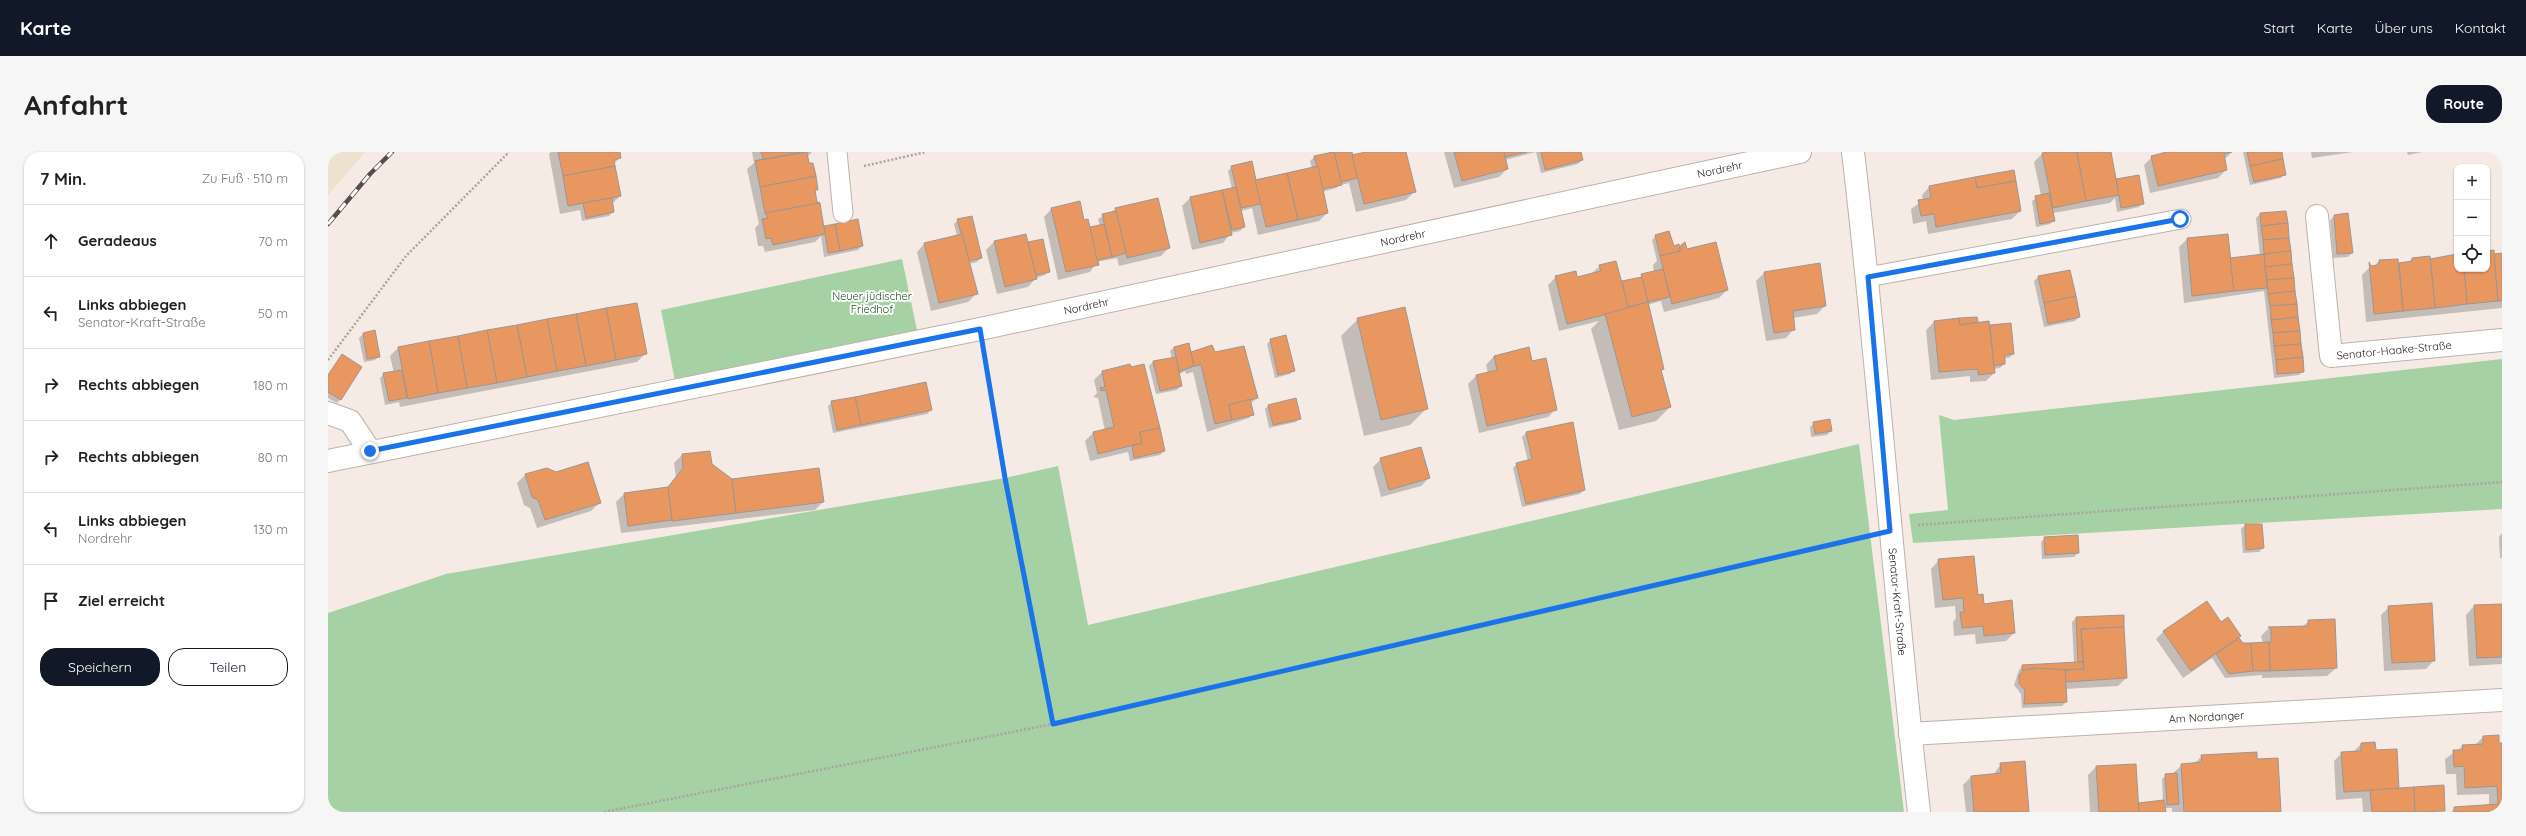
<!DOCTYPE html>
<html lang="de">
<meta charset="utf-8">
<style>
:root{--surface:#fff;--page:#f6f6f6;--text:#222;--muted:#767676;--line:#e0e0e0;--accent:#111827}
body{margin:0;font-family:Quicksand,sans-serif;background:var(--page);color:var(--text)}
.controls{position:absolute;right:12px;top:12px;display:grid;overflow:hidden;border-radius:8px;box-shadow:0 1px 3px #0004}
.controls button{width:36px;height:36px;display:grid;place-items:center;padding:0;border:0;border-bottom:1px solid var(--line);background:var(--surface);color:var(--text);font:20px sans-serif}
.stop{position:absolute;width:12px;height:12px;margin:-9px;border:3px solid #1a73e8;border-radius:50%;background:#fff}
.stop.end{background:#1a73e8;border-color:#fff;box-shadow:0 1px 4px #0008}
.list{margin:0;padding:0;list-style:none}
h2{display:flex;justify-content:space-between;align-items:center;height:52px;margin:0;padding:0 16px;font-size:17px}
h2 small{font-size:13px;font-weight:400;color:var(--muted)}
.list li{display:grid;grid-template-columns:26px 1fr auto;gap:12px;align-items:center;box-sizing:border-box;height:72px;padding:0 16px;border-top:1px solid var(--line)}
.list b{display:block;font-size:15px;white-space:nowrap}
.list p{margin:0;font-size:13px;white-space:nowrap;color:var(--muted)}
.list em{font-size:13px;font-style:normal;color:var(--muted)}
.actions{display:flex;gap:8px;padding:12px 16px}
.actions a{flex:1;padding:9px 0;border:1px solid var(--accent);border-radius:16px;text-align:center;font-size:14px;color:var(--accent)}
.actions .main{background:var(--accent);color:#fff}
.icon{flex:none;width:22px;height:22px;fill:none;stroke:currentColor;stroke-width:2;stroke-linecap:round;stroke-linejoin:round}
.map{position:relative;flex:none;width:2174px;height:660px;overflow:hidden;border-radius:16px}
header{display:flex;align-items:center;gap:24px;box-sizing:border-box;height:56px;padding:0 20px;background:var(--accent);color:#fff}
header strong{font-size:19px}
nav{display:flex;gap:22px;margin-inline-start:auto;font-size:14px}
.intro{display:flex;align-items:center;justify-content:space-between;box-sizing:border-box;height:96px;padding:0 24px}
h1{margin:0;font-size:28px}
.button{padding:10px 18px;border-radius:16px;background:var(--accent);color:#fff;font-size:14px;font-weight:700}
main{display:flex;gap:24px;padding:0 24px}
aside{flex:1;background:var(--surface);border-radius:16px;box-shadow:0 1px 3px #0004}
.map>svg:first-child{display:block}
.commercial{fill:#eee2ce}
.green{fill:#a5d1a5}
.shadow{fill:#0003}
.building{fill:#e99760;stroke:#9f958e}
.lines{fill:none;stroke-linecap:round;stroke-linejoin:round}
.service-casing{stroke:#bcb2ab;stroke-width:21}
.minor-casing{stroke:#bcb2ab;stroke-width:24}
.path{stroke:#aba39e;stroke-width:2.5;stroke-dasharray:2 2;stroke-linecap:butt}
.service{stroke:#fff;stroke-width:19}
.minor{stroke:#fff;stroke-width:22}
.rail-casing{stroke:#554f4c;stroke-width:4.5}
.rail{stroke:#fff;stroke-width:3;stroke-dasharray:9;stroke-linecap:butt}
.route{stroke:#1a73e8;stroke-width:5}
.labels{text-anchor:middle;stroke-width:4;stroke-linejoin:round;paint-order:stroke}
.street-label{font-size:11px;fill:#24201e;stroke:#fff}
.park-label{font-size:11px;fill:#1b4d20;stroke:#fff}
</style>
<header>
<strong>Karte</strong>
<nav><a>Start</a><a>Karte</a><a>Über uns</a><a>Kontakt</a></nav>
</header>
<div class="intro"><h1>Anfahrt</h1><a class="button">Route</a></div>
<main>
<aside>
<h2>7 Min.<small>Zu Fuß · 510 m</small></h2>
<ul class="list">
<li><svg class="icon" aria-label="ahead" viewBox="0 0 24 24"><path d="M12 20V5M6 11l6-6 6 6"/></svg><div><b>Geradeaus</b></div><em>70 m</em></li>
<li><svg class="icon" aria-label="left" viewBox="0 0 24 24"><path d="M17 20v-9H6M10 6l-5 5 5 5"/></svg><div><b>Links abbiegen</b><p>Senator-Kraft-Straße</p></div><em>50 m</em></li>
<li><svg class="icon" aria-label="right" viewBox="0 0 24 24"><path d="M7 20v-9h11M14 6l5 5-5 5"/></svg><div><b>Rechts abbiegen</b></div><em>180 m</em></li>
<li><svg class="icon" aria-label="right" viewBox="0 0 24 24"><path d="M7 20v-9h11M14 6l5 5-5 5"/></svg><div><b>Rechts abbiegen</b></div><em>80 m</em></li>
<li><svg class="icon" aria-label="left" viewBox="0 0 24 24"><path d="M17 20v-9H6M10 6l-5 5 5 5"/></svg><div><b>Links abbiegen</b><p>Nordrehr</p></div><em>130 m</em></li>
<li><svg class="icon" aria-label="arrive" viewBox="0 0 24 24"><path d="M6 21V4h12l-3 4 3 4H6"/></svg><div><b>Ziel erreicht</b></div></li>
</ul>
<div class="actions"><a class="main">Speichern</a><a>Teilen</a></div>
</aside>
<div class="map">
<svg width="2174" height="660" viewBox="0 0 2174 660">
<rect width="100%" height="100%" fill="#f6ebe4"/>
<path class="commercial" d="M0,0H37L0,43Z"/>
<g class="green">
<path d="M574,107L589,178L347,229L333,158Z"/>
<path d="M2174,207V357L1585,391L1581,362L1620,358L1611,263L1626,268Z"/>
<path d="M1531,292L1576,660H0V461L118,422L677,326L730,314L760,473Z"/>
</g>
<g class="shadow">
<path d="M223,0H291L292,5L286,12L292,44L284,52L285,60L281,64L254,69L252,58L232,62L221,2Z"/>
<path d="M424,0H484L479,5L489,37L486,41L494,77L496,75L534,94L530,98L496,105L493,84L487,90L437,100L435,94H430L427,76L431,72L419,17L426,11Z"/>
<path d="M1002,0H1023L1024,4L1042,0H1077L1086,40L1078,48L1028,60L1021,31L1012,33L1008,36L994,40L999,61L991,69L930,83L924,56L913,59L916,75L912,79L903,81L895,91L864,98L854,54L862,46L904,37L900,19L904,15L927,29L984,16L982,9L986,5Z"/>
<path d="M1116,0H1252L1254,8L1250,12L1213,21L1208,0L1177,8L1179,17L1171,25L1126,36Z"/>
<path d="M1725,0H1781L1787,29L1815,51L1811,55L1789,60L1787,46L1782,51L1725,61L1726,68L1722,72L1708,75L1704,49L1713,43L1706,10L1714,2Z"/>
<path d="M1835,0H1904L1896,8L1898,18L1890,26L1822,41L1816,13L1824,5Z"/>
<path d="M1915,0H1952L1957,22L1953,26L1922,33Z"/>
<path d="M1983,0H2025L1984,6Z"/>
<path d="M2079,0H2094L2080,3Z"/>
<path d="M1602,34L1692,59L1684,67L1600,82L1598,69L1585,72L1583,57L1595,48L1594,43Z"/>
<path d="M724,56L755,69L761,76L772,74L770,67L788,57L841,96L833,104L791,114L789,106L769,110L762,120L730,128L716,65Z"/>
<path d="M1932,62L1975,219L1971,223L1946,226L1936,139L1856,151L1851,95L1859,87L1899,83L1902,107L1932,104L1928,66Z"/>
<path d="M2006,64L2024,101L2020,105L2005,106L2002,68Z"/>
<path d="M630,68L653,106L649,110L641,112L648,142L640,150L603,159L589,100L597,91L629,84L626,72Z"/>
<path d="M1328,84L1351,97L1356,93L1358,99L1399,138L1391,146L1336,160L1333,149L1319,153L1335,217L1333,220L1342,255L1328,269L1291,278L1263,177L1271,169L1231,179L1220,133L1228,125L1248,126L1263,122L1272,114L1293,132L1326,121L1325,113L1329,109L1324,88Z"/>
<path d="M714,88L721,119L717,123L708,126L700,135L669,142L658,98L666,90L700,91Z"/>
<path d="M2159,100L2165,103L2174,102V156L2038,170L2034,123L2042,115L2046,114L2051,109L2070,112L2080,111L2084,107L2112,108L2115,104L2129,103V117H2159Z"/>
<path d="M1436,121L1497,154L1489,162L1465,166L1466,177L1458,186L1438,189L1428,129Z"/>
<path d="M1710,125L1751,165L1747,169L1716,175L1706,129Z"/>
<path d="M1030,167L1099,256L1082,273L1036,284L1013,184Z"/>
<path d="M1606,170H1649L1647,172L1662,174L1685,202L1681,206H1676V212L1672,216L1665,217L1666,221L1658,229L1642,230V224L1603,228L1598,178Z"/>
<path d="M46,180L51,204L47,208L36,210L31,186L35,182Z"/>
<path d="M943,188L966,218L962,222L947,226L939,192Z"/>
<path d="M846,195L862,201L883,195L887,201L929,246L922,252L925,262L921,266L879,280L865,220L858,222L857,219L850,223L853,234L849,238L828,242L821,214L825,210L844,207L842,199Z"/>
<path d="M70,196L317,202L309,210L72,255L71,250L57,253L52,226L56,222L66,221L62,204Z"/>
<path d="M1200,196L1203,210L1228,257L1220,265L1151,281L1140,232L1148,224L1160,221L1158,213L1166,204Z"/>
<path d="M14,203L13,247L9,251L0,246V223Z"/>
<path d="M774,220L836,299L832,303L802,309L800,300L762,309L757,289L765,281L777,279L770,246L765,245L769,241L766,228Z"/>
<path d="M504,250L603,258L599,262L505,281L500,254Z"/>
<path d="M941,253L972,266L968,270L941,276L937,257Z"/>
<path d="M1486,271L1503,279L1499,283L1483,285L1482,275Z"/>
<path d="M1198,281L1256,338L1252,342L1194,355L1185,316L1189,312L1200,309L1194,285Z"/>
<path d="M354,303L383,312L404,329L495,350L487,358L293,381L288,350L296,342L338,337L348,325L346,311Z"/>
<path d="M1053,307L1101,326L1093,334L1053,345L1045,315Z"/>
<path d="M219,317L271,351L263,359L209,376L202,356L196,353L189,331L197,323Z"/>
<path d="M1917,373L1935,396L1931,400L1915,401L1913,377Z"/>
<path d="M2174,381V406H2172L2171,385Z"/>
<path d="M1717,386L1750,401L1746,405L1714,407L1713,390Z"/>
<path d="M1611,408L1686,481L1678,489L1648,492L1647,482L1626,484L1625,470L1628,466L1627,454L1607,456L1603,417Z"/>
<path d="M2174,453V512L2141,514L2138,463L2146,454Z"/>
<path d="M2061,455L2106,508L2098,517L2056,519L2053,463Z"/>
<path d="M1795,464L1798,526L1790,534L1737,537L1738,550L1734,554L1694,556L1693,542L1686,533L1691,518L1695,514L1746,512L1744,470L1748,466Z"/>
<path d="M2006,468L2008,516L1999,524L1934,526V523L1897,526L1884,506L1855,526L1828,487L1836,479L1893,471L1915,492L1935,491L1933,484L1941,476L1974,475L1981,469Z"/>
<path d="M2155,585L2174,592V660H2123L2127,656L2161,654V642L2129,643L2128,622H2118L2117,607L2135,594L2147,593Z"/>
<path d="M2046,591L2047,599L2070,637L2116,658L2035,660L2034,646L2008,648L2006,609L2014,601L2025,600L2033,592Z"/>
<path d="M1874,604L1928,608L1951,660H1844V656H1837V660H1762L1760,623L1768,615L1809,654L1835,651L1834,627L1838,623L1844,622L1854,613L1866,612Z"/>
<path d="M1673,612L1700,660H1638L1635,633L1643,625L1665,623Z"/>
</g>
<g class="building">
<path d="M230,0H292L293,6L286,8L287,14L235,24Z"/>
<path d="M433,0H475L427,9L435,7Z"/>
<path d="M479,0L481,11H485L488,24L432,35L427,9Z"/>
<path d="M1006,0H1024L1030,26L1013,30Z"/>
<path d="M1006,0L1014,33L995,37L986,4Z"/>
<path d="M1038,0H1078L1088,40L1036,52L1024,3Z"/>
<path d="M1126,0H1176L1180,17L1134,29Z"/>
<path d="M1176,0H1199L1177,5Z"/>
<path d="M1213,0H1253L1255,8L1217,18Z"/>
<path d="M1720,0H1749L1758,49L1725,56L1714,1Z"/>
<path d="M1749,0H1783L1791,43L1758,49Z"/>
<path d="M1840,0H1904L1896,2L1899,18L1830,34L1823,4Z"/>
<path d="M1919,0H1954L1955,7L1922,14Z"/>
<path d="M1955,7L1958,23L1926,30L1922,14Z"/>
<path d="M924,9L933,52L913,56L903,14Z"/>
<path d="M287,14L293,44L240,54L235,24Z"/>
<path d="M990,14L1000,61L970,68L959,21Z"/>
<path d="M1686,18L1688,29L1649,36L1647,25Z"/>
<path d="M959,21L970,68L938,75L927,28Z"/>
<path d="M1811,23L1816,52L1793,56L1788,27Z"/>
<path d="M488,24L490,38H487L489,50L492,51L437,61L432,35Z"/>
<path d="M1647,25L1649,36L1688,29L1693,59L1608,75L1606,62L1593,64L1590,48L1603,46L1601,34Z"/>
<path d="M908,35L917,75L904,78L894,38Z"/>
<path d="M894,38L904,83L872,91L862,45Z"/>
<path d="M1721,41L1727,69L1712,72L1707,44Z"/>
<path d="M284,46L286,60L258,66L255,51Z"/>
<path d="M830,46L842,96L799,106L787,56Z"/>
<path d="M752,49L756,68L760,67L771,113L738,120L723,56Z"/>
<path d="M492,51L497,82L445,93L443,86L438,87L434,67L440,66L437,61Z"/>
<path d="M788,59L798,101L784,105L774,62Z"/>
<path d="M1958,59L1960,71L1933,74L1932,61Z"/>
<path d="M2020,61L2025,101L2009,102L2006,63Z"/>
<path d="M644,64L654,106L641,109L629,67Z"/>
<path d="M530,67L535,94L512,99L507,72Z"/>
<path d="M1960,71L1961,86L1935,88L1933,74Z"/>
<path d="M507,72L512,99L500,101L496,74Z"/>
<path d="M776,72L784,105L769,108L762,75Z"/>
<path d="M1341,79L1346,94L1351,92L1352,99L1332,104L1327,83Z"/>
<path d="M634,82L650,142L611,151L596,91Z"/>
<path d="M698,82L709,127L677,135L666,89Z"/>
<path d="M1900,82L1906,139L1864,144L1859,86Z"/>
<path d="M1961,86L1963,99L1936,102L1935,88Z"/>
<path d="M715,87L722,120L708,123L700,90Z"/>
<path d="M1357,90L1359,97L1388,90L1400,138L1344,152L1332,104L1352,99L1353,93Z"/>
<path d="M2166,98L2170,149L2139,152L2136,117H2159V99Z"/>
<path d="M1963,99L1964,112L1937,115L1936,102Z"/>
<path d="M2174,101V149H2170L2166,102Z"/>
<path d="M1936,102L1939,136L1906,139L1902,106Z"/>
<path d="M2129,102V117H2136L2139,152L2107,156L2102,107Z"/>
<path d="M2102,104L2107,156L2075,159L2071,111L2084,109V106Z"/>
<path d="M2070,107L2075,159L2046,162L2041,110L2043,114L2051,113V108Z"/>
<path d="M1288,109L1301,157L1239,172L1227,124L1248,119L1249,125L1273,119L1271,113Z"/>
<path d="M1492,111L1498,154L1465,159L1467,178L1446,181L1436,120Z"/>
<path d="M1964,112L1966,126L1939,128L1937,115Z"/>
<path d="M1335,117L1342,145L1320,150L1313,122Z"/>
<path d="M1742,118L1748,144L1716,151L1710,124Z"/>
<path d="M1314,125L1320,150L1300,155L1294,129Z"/>
<path d="M1966,126L1967,139L1940,142L1939,128Z"/>
<path d="M1967,139L1969,152L1942,154L1940,142Z"/>
<path d="M1748,144L1752,165L1720,172L1716,151Z"/>
<path d="M1320,150L1336,217L1333,218L1343,255L1304,265L1277,162Z"/>
<path d="M309,151L319,202L288,208L278,156Z"/>
<path d="M1969,152L1970,165L1943,168L1942,154Z"/>
<path d="M1077,155L1100,257L1053,268L1029,166Z"/>
<path d="M278,156L288,208L258,214L248,162Z"/>
<path d="M248,162L258,214L229,219L219,167Z"/>
<path d="M1649,165L1650,170L1632,173L1631,166Z"/>
<path d="M1970,165L1972,179L1945,181L1943,168Z"/>
<path d="M1631,166L1632,173L1661,169L1667,221L1650,223V217L1611,220L1606,169Z"/>
<path d="M219,167L229,219L199,225L189,173Z"/>
<path d="M1683,171L1686,202L1677,203V212L1666,214L1662,173Z"/>
<path d="M189,173L199,225L169,231L159,178Z"/>
<path d="M47,178L52,205L39,207L35,181Z"/>
<path d="M159,178L169,231L139,236L130,184Z"/>
<path d="M1972,179L1973,192L1946,194L1945,181Z"/>
<path d="M958,183L967,219L950,223L942,187Z"/>
<path d="M130,184L139,236L110,241L101,189Z"/>
<path d="M101,189L110,241L80,247L70,195Z"/>
<path d="M861,191L866,214L851,220L846,195Z"/>
<path d="M1973,192L1975,205L1948,208L1946,194Z"/>
<path d="M884,193L887,200L916,194L930,246L901,253L904,268L887,272L873,213L866,214L863,200Z"/>
<path d="M1201,195L1204,209L1218,206L1229,258L1159,274L1148,223L1169,218L1166,204Z"/>
<path d="M14,202L34,215L13,248L0,240V223Z"/>
<path d="M848,205L854,234L832,239L825,209Z"/>
<path d="M1975,205L1976,220L1949,222L1948,208Z"/>
<path d="M802,212L803,215L816,212L832,276L812,280L814,291L770,302L765,280L786,275L778,238L773,239L772,236L777,235L774,219Z"/>
<path d="M74,218L79,246L61,249L55,221Z"/>
<path d="M598,230L604,258L533,273L527,245Z"/>
<path d="M527,245L533,273L509,278L503,249Z"/>
<path d="M968,246L973,267L945,273L940,253Z"/>
<path d="M922,247L926,263L904,268L901,253Z"/>
<path d="M1502,267L1504,279L1487,282L1485,270Z"/>
<path d="M1245,270L1257,338L1198,352L1188,311L1204,307L1198,280Z"/>
<path d="M832,276L837,299L806,306L804,294L814,291L812,280Z"/>
<path d="M1093,295L1102,326L1061,338L1052,306Z"/>
<path d="M382,299L384,312L404,327L408,361L344,369L340,335L355,316L354,302Z"/>
<path d="M260,310L273,351L217,368L210,348L204,345L197,322L219,316L228,320Z"/>
<path d="M491,316L496,350L408,361L404,327Z"/>
<path d="M340,335L344,368L300,374L296,341Z"/>
<path d="M1917,372H1934L1936,396L1918,398Z"/>
<path d="M1750,383L1751,401L1717,403L1716,385Z"/>
<path d="M1646,404L1650,443L1655,442L1656,452L1684,448L1687,481L1656,484L1655,474L1634,476L1632,460H1636L1635,446L1615,448L1610,407Z"/>
<path d="M1879,449L1893,470L1900,465L1913,484L1863,519L1835,479Z"/>
<path d="M2104,451L2107,509L2064,511L2060,454Z"/>
<path d="M2174,452V505L2149,506L2146,453Z"/>
<path d="M1796,463V475L1753,477L1755,510H1750L1748,465Z"/>
<path d="M2007,467L2009,516L1942,519L1941,490H1943V477L1940,475L1980,474V468Z"/>
<path d="M1796,475L1799,526L1738,530L1737,518L1756,517L1753,477Z"/>
<path d="M1911,486L1915,491H1923L1925,519L1901,522L1888,502Z"/>
<path d="M1941,490L1942,519H1925L1923,491Z"/>
<path d="M1750,510H1755L1756,517L1722,518L1705,516L1694,519V513Z"/>
<path d="M1710,516L1737,518L1739,550L1696,552L1697,538L1691,532V523L1696,518Z"/>
<path d="M2171,583V591H2174V660H2126V655L2170,652L2169,634L2137,636L2136,614L2126,615L2125,598H2135L2134,593L2155,592V584Z"/>
<path d="M2047,590L2048,598L2069,597L2071,637L2016,640L2013,600L2033,599V591Z"/>
<path d="M1929,600V607L1950,606L1953,660H1856L1853,612L1874,610L1873,603Z"/>
<path d="M1697,609L1701,660H1646L1643,624L1673,621L1672,611Z"/>
<path d="M1808,612L1811,660H1771L1768,614Z"/>
<path d="M1849,621L1851,652L1839,653L1837,622Z"/>
<path d="M2116,633L2117,659L2087,660L2086,635Z"/>
<path d="M2086,635L2087,660H2044L2042,638Z"/>
<path d="M1836,648L1838,660H1811L1810,651Z"/>
</g>
<g class="lines">
<g class="service-casing">
<g id="service">
<path d="M509,0L515,61"/>
<path d="M1540,125L1853,67"/>
</g>
</g>
<g class="minor-casing">
<g id="minor">
<path id="s1" d="M1525,0C1551,220 1566,440 1591,660"/>
<path id="s2" d="M1989,64L2003,204L2174,188"/>
<path d="M0,261L22,269L42,299"/>
<path id="s3" d="M0,309L652,177L1472,0"/>
<path id="s4" d="M1582,582L2174,548"/>
</g>
</g>
<g class="path">
<path d="M536,14L598,0"/>
<path d="M657,205L677,326L725,572"/>
<path d="M0,208L78,104L181,0"/>
<path d="M1590,373L2174,330"/>
<path d="M276,660L725,572L1536,385"/>
</g>
<use href="#service" class="service"/>
<use href="#minor" class="minor"/>
<g class="rail-casing">
<path id="rail" d="M0,72L42,22L64,0"/>
</g>
<use href="#rail" class="rail"/>
</g>
<g class="lines">
<path class="route" d="M42,299L652,177L677,326L725,572L1562,379L1540,125L1852,67"/>
</g>
<g class="labels">
<g class="street-label">
<text dy="4" stroke="none"><textPath href="#s3" startOffset="1422">Nordrehr</textPath></text>
<text dy="4" stroke="none"><textPath href="#s3" startOffset="1098">Nordrehr</textPath></text>
<text dy="4" stroke="none"><textPath href="#s3" startOffset="774">Nordrehr</textPath></text>
<text dy="4" stroke="none"><textPath href="#s2" startOffset="204">Senator-Haake-Straße</textPath></text>
<text dy="4" stroke="none"><textPath href="#s1" startOffset="452">Senator-Kraft-Straße</textPath></text>
<text dy="4" stroke="none"><textPath href="#s4" startOffset="297">Am Nordanger</textPath></text>
</g>
<g class="park-label">
<text x="544" y="148">Neuer jüdischer<tspan x="544" dy="13">Friedhof</tspan></text>
</g>
</g>
</svg>
<div class="controls">
<button>+</button>
<button>−</button>
<button><svg class="icon" aria-label="locate" viewBox="0 0 24 24"><circle cx="12" cy="12" r="6"/><path d="M12 2v4M12 18v4M2 12h4M18 12h4"/></svg></button>
</div>
<div class="stop" style="left:1852px;top:67px"></div>
<div class="stop end" style="left:42px;top:299px"></div>
</div>
</main>
